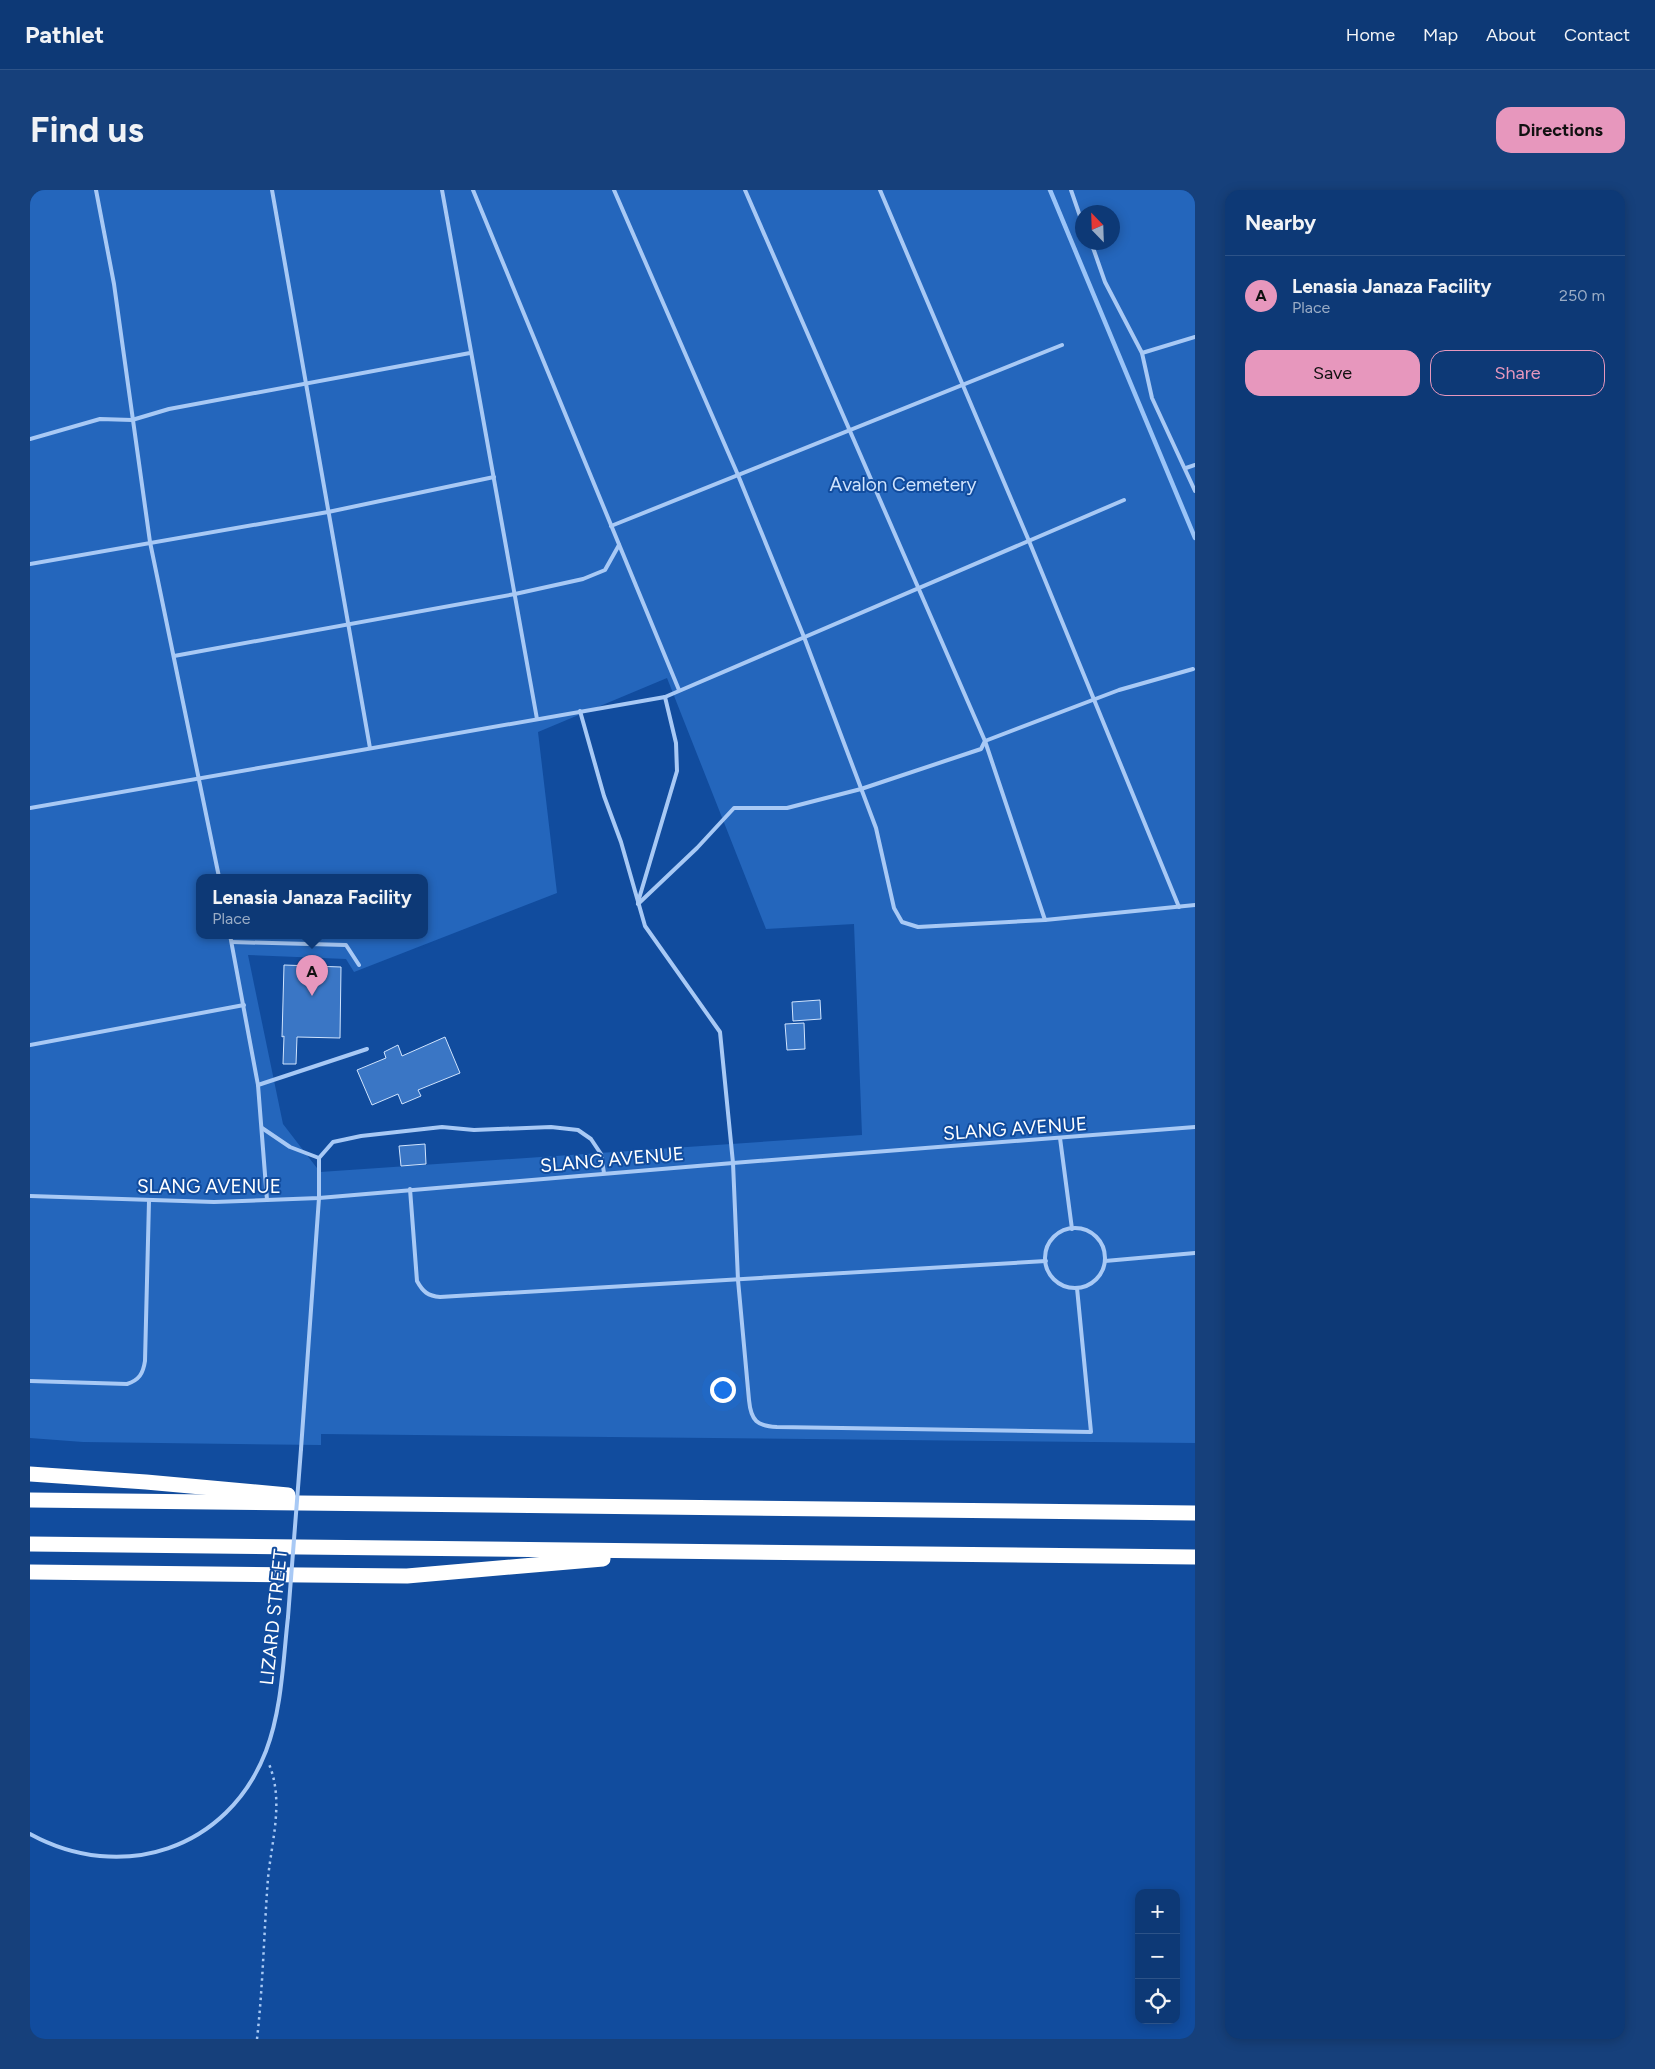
<!DOCTYPE html>
<meta charset="utf-8">
<style>
:root{--surface:#0d3976;--page:#16407b;--text:#f1f3f6;--muted:#9aacc5;--line:#2d5388;--accent:#e797bd}
body{margin:0;font-family:Figtree,sans-serif;background:var(--page);color:var(--text)}
.controls{position:absolute;right:15px;bottom:15px;display:grid;overflow:hidden;border-radius:10px;box-shadow:0 2px 12px #0003}
.controls button{width:45px;height:45px;display:grid;place-items:center;padding:0;border:0;border-bottom:1px solid var(--line);background:var(--surface);color:var(--text);font:25px sans-serif}
.compass{position:absolute;left:1045px;top:15px;width:45px;height:45px;border-radius:50%;background:var(--surface);box-shadow:0 2px 12px #0003;rotate:337deg}
.you{position:absolute;left:692px;top:1199px;width:18px;height:18px;margin:-12px;border:4px solid #fff;border-radius:50%;background:#1a73e8;box-shadow:0 0 0 8px #1a73e833}
.badge{display:grid;place-items:center;width:32px;height:32px;border-radius:50%;background:var(--accent);color:#111;font-size:16px;font-weight:700}
.pin{position:absolute;translate:-50% -41px;filter:drop-shadow(0 1px 2px #0008)}
.pin::after{content:'';position:absolute;top:26px;width:18px;height:15px;background:inherit;clip-path:polygon(0 0,100% 0,50% 100%)}
.popup{position:absolute;left:166px;top:684px;width:232px;height:65px;box-sizing:border-box;display:grid;place-content:center;border-radius:10px;background:var(--surface);filter:drop-shadow(0 1px 4px #0005);font-size:16px;white-space:nowrap;color:var(--muted)}
.popup b{font-size:19px;color:var(--text)}
.popup::after{content:'';position:absolute;left:50%;top:100%;margin-left:-10px;border:10px solid transparent;border-top-color:var(--surface)}
.list{margin:0;padding:0;list-style:none}
h2{display:flex;justify-content:space-between;align-items:center;height:65px;margin:0;padding:0 20px;font-size:21px}
h2 small{font-size:16px;font-weight:400;color:var(--muted)}
.list li{display:grid;grid-template-columns:32px 1fr auto;gap:15px;align-items:center;box-sizing:border-box;height:80px;padding:0 20px;border-top:1px solid var(--line)}
.list b{display:block;font-size:19px;white-space:nowrap}
.list p{margin:0;font-size:16px;white-space:nowrap;color:var(--muted)}
.list em{font-size:16px;font-style:normal;color:var(--muted)}
.actions{display:flex;gap:10px;padding:15px 20px}
.actions a{flex:1;padding:11px 0;border:1px solid var(--accent);border-radius:15px;text-align:center;font-size:18px;color:var(--accent)}
.actions .main{background:var(--accent);color:#111}
.icon{flex:none;width:28px;height:28px;fill:none;stroke:currentColor;stroke-width:2;stroke-linecap:round;stroke-linejoin:round}
.map{position:relative;flex:none;width:1165px;height:1849px;overflow:hidden;border-radius:15px}
header{display:flex;align-items:center;gap:30px;box-sizing:border-box;height:70px;padding:0 25px;background:var(--surface);border-bottom:1px solid var(--line)}
header strong{font-size:24px}
nav{display:flex;gap:28px;margin-inline-start:auto;font-size:18px}
.intro{display:flex;align-items:center;justify-content:space-between;box-sizing:border-box;height:120px;padding:0 30px}
h1{margin:0;font-size:35px}
.button{padding:12px 22px;border-radius:15px;background:var(--accent);color:#111;font-size:18px;font-weight:700}
main{display:flex;gap:30px;padding:0 30px}
aside{flex:1;background:var(--surface);border-radius:15px;box-shadow:0 2px 12px #0003}
.map>svg:first-child{display:block}
.green{fill:#2466bc;fill-rule:evenodd}
.lines{fill:none;stroke-linecap:round;stroke-linejoin:round}
.stream{stroke:#9ac4f8;stroke-width:4.5}
.building{fill:#3a76c5;stroke:#d0e4fe}
.path{stroke:#a8c9f5;stroke-width:2.5;stroke-dasharray:2.5 4;stroke-linecap:butt}
.lane{stroke:#a8c9f5;stroke-width:4}
.highway{stroke:#fff;stroke-width:15}
.lane-bridge{stroke:#a8c9f5;stroke-width:4}
.labels{text-anchor:middle;stroke-width:4;stroke-linejoin:round;paint-order:stroke}
.park-label{font-size:19px;fill:#d0e4fe;stroke:#114c9e}
.street-label{font-size:19px;fill:#fff;stroke:#114c9e}
</style>
<header>
<strong>Pathlet</strong>
<nav><a>Home</a><a>Map</a><a>About</a><a>Contact</a></nav>
</header>
<div class="intro"><h1>Find us</h1><a class="button">Directions</a></div>
<main>
<div class="map">
<svg width="1165" height="1849" viewBox="0 0 1165 1849">
<rect width="100%" height="100%" fill="#114c9e"/>
<path class="green" d="M0,0H1165V1253L291,1244V1255L53,1252L0,1248ZM1052,22H1082V52H1052ZM637,488L736,739L824,734L832,945L290,982L253,934L218,765L316,769L324,782L527,703L508,542ZM170,687H394V745H170Z"/>
<g class="lines">
<path class="stream" d="M1020,0L1165,348"/>
</g>
<g class="building">
<path d="M254,775L311,777L310,848L267,847L266,874H253L254,846L252,847Z"/>
<path d="M790,810L791,829L763,831L762,812Z"/>
<path d="M774,833L775,859L757,860L755,834Z"/>
<path d="M415,847L430,883L388,900L391,906L372,914L368,904L342,915L327,880L356,868L354,862L368,855L372,866Z"/>
<path d="M395,954L396,974L371,976L369,956Z"/>
</g>
<g class="lines">
<path class="path" d="M227,1849C233,1796 234,1741 238,1688C242,1649 254,1611 239,1574"/>
<g class="lane">
<path d="M66,0L84,94L120,352L189,687"/>
<path d="M242,0L340,558"/>
<path d="M412,0L507,529"/>
<path d="M443,0L649,500"/>
<path d="M584,0L708,285L774,447L846,638L864,718L872,732L888,737L1015,730L1165,715"/>
<path d="M715,0L955,551L1015,730"/>
<path d="M850,0L999,351L1149,717"/>
<path d="M1041,0L1052,32"/>
<path d="M1061,52L1075,92L1112,163L1122,208L1165,301"/>
<path d="M1112,163L1165,147"/>
<path d="M0,249L70,229L102,230L139,219L440,163"/>
<path d="M1156,278L1165,275"/>
<path d="M581,336L1032,155"/>
<path d="M0,374L298,322L464,287"/>
<path d="M144,466L485,404L553,389L575,380L589,355"/>
<path d="M550,521L574,606L591,652L615,736L690,842L703,973L708,1090L719,1210C721,1231 727,1236 747,1237L1061,1242L1047,1098"/>
<path d="M0,618L635,507L1094,310"/>
<path d="M608,712L647,581L646,553L635,507"/>
<path d="M608,714L667,658L704,618H757L831,599L951,559L955,551L1089,500L1163,479"/>
<path d="M200,745L228,895L237,1010"/>
<path d="M202,752L316,755L329,775"/>
<path d="M0,855L214,815"/>
<path d="M228,895L337,859"/>
<path d="M232,938L260,957L289,968"/>
<path d="M1030,948L1042,1039"/>
<path d="M380,999L387,1091C393,1102 398,1106 410,1107L1016,1071"/>
<path d="M0,1006L184,1012L289,1008L703,973L1165,937"/>
<circle cx="1045" cy="1068" r="30"/>
<path d="M1075,1071L1165,1063"/>
<path d="M0,1191L97,1194C109,1190 113,1184 115,1171L119,1011"/>
<path d="M271,1259L289,1008V968L303,952L331,946L412,937L444,940L521,937L548,940L561,949L571,964L574,983"/>
<path d="M0,1644C91,1694 198,1660 236,1561C252,1519 253,1471 258,1427"/>
</g>
<g class="highway">
<path d="M0,1284L116,1292L258,1305"/>
<path d="M0,1310L1165,1323"/>
<path d="M0,1354L1165,1367"/>
<path d="M0,1382L377,1386L573,1369"/>
</g>
<path class="lane-bridge" d="M258,1427L271,1259"/>
</g>
<g class="labels">
<g class="park-label">
<text x="873" y="301">Avalon Cemetery</text>
</g>
<g class="street-label">
<text transform="translate(985 938) rotate(-4)" y="7">SLANG AVENUE</text>
<text transform="translate(582 969) rotate(-5)" y="7">SLANG AVENUE</text>
<text x="179" y="1003">SLANG AVENUE</text>
<text transform="translate(243 1427) rotate(-84)" y="7">LIZARD STREET</text>
</g>
</g>
</svg>
<div class="controls">
<button>+</button>
<button>−</button>
<button><svg class="icon" aria-label="locate" viewBox="0 0 24 24"><circle cx="12" cy="12" r="6"/><path d="M12 2v4M12 18v4M2 12h4M18 12h4"/></svg></button>
</div>
<svg class="compass" viewBox="-18 -18 36 36"><path d="M0-13l5 13h-10z" fill="#e53935"/><path d="M0 13l5-13h-10z" fill="#9aacc5"/></svg>
<div class="you"></div>
<div class="pin badge" style="left:282px;top:806px">A</div>
<div class="popup"><b>Lenasia Janaza Facility</b>Place</div>
</div>
<aside>
<h2>Nearby<small></small></h2>
<ul class="list">
<li><span class="badge">A</span><div><b>Lenasia Janaza Facility</b><p>Place</p></div><em>250 m</em></li>
</ul>
<div class="actions"><a class="main">Save</a><a>Share</a></div>
</aside>
</main>
